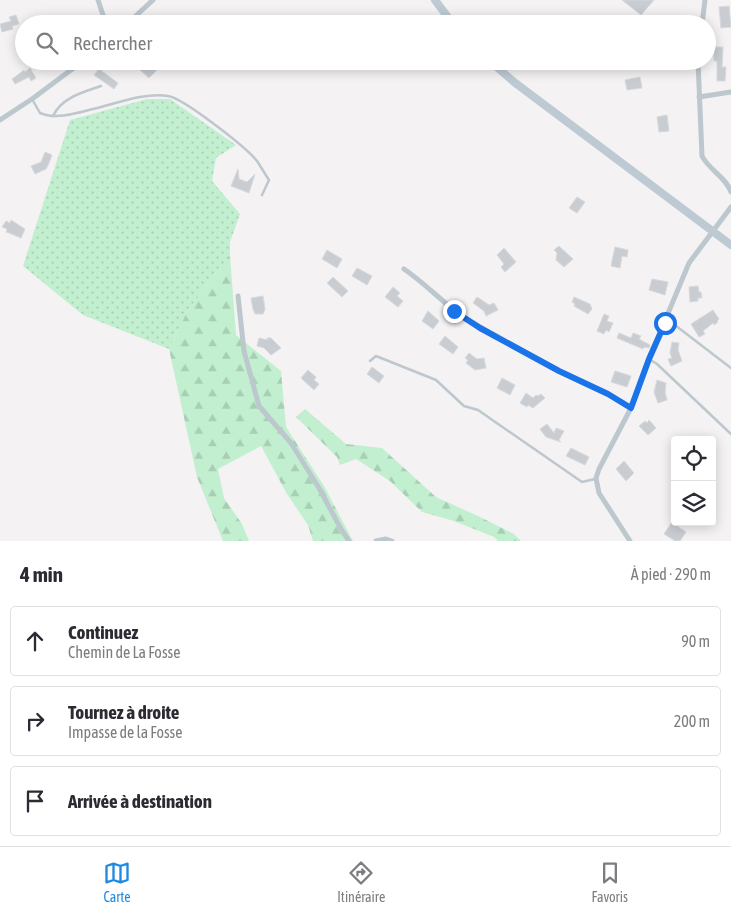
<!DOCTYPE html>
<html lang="fr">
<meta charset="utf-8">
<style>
:root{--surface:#fff;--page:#f2f2f3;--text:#2b2b33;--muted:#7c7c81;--line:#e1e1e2;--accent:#1d89e3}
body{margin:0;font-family:"Asap Condensed",sans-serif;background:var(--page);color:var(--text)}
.controls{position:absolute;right:15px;bottom:15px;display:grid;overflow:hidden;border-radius:5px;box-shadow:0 2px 12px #0003}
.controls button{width:45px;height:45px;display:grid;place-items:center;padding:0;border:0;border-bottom:1px solid var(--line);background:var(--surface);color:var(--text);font:25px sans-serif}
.stop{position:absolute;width:15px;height:15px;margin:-11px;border:4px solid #1a73e8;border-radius:50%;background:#fff}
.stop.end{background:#1a73e8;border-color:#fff;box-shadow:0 1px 5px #0008}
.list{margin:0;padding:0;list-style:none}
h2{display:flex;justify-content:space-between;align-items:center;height:65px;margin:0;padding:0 20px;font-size:21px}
h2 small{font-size:16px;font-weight:400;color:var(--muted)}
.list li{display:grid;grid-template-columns:32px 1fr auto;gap:15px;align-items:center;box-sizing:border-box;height:70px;margin:0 10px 10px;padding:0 10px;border:1px solid var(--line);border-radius:5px}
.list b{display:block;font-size:19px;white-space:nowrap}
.list p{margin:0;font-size:16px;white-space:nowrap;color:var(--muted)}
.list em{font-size:16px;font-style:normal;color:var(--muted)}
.icon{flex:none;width:28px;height:28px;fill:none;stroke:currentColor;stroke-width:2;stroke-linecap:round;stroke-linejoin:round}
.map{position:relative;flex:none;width:731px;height:541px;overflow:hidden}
.search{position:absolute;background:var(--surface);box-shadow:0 2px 12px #0003;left:15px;right:15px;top:15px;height:55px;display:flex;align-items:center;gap:12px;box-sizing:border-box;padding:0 18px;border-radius:28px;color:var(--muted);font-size:19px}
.sheet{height:305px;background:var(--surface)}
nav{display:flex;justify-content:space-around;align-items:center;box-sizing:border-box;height:70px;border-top:1px solid var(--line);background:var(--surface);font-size:14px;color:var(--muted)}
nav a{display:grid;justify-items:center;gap:2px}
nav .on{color:var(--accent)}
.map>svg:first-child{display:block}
.green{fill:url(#green-dots)}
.forest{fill:url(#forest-firs)}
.building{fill:#c9cdd1;stroke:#d6d9dd}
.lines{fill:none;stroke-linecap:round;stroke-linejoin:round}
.service{stroke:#bdc7ce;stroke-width:2.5}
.minor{stroke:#bdc7ce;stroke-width:5}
.secondary{stroke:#becad3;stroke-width:8}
.route{stroke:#1a73e8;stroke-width:6}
</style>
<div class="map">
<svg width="731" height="541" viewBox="0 0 731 541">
<defs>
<pattern id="green-dots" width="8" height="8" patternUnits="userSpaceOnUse" patternTransform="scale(1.25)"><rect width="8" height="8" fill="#c2efcf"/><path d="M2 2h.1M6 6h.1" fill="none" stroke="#a8cfb4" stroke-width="1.8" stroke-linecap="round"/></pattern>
<pattern id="forest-firs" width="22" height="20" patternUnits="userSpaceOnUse" patternTransform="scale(1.25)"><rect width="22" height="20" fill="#c2efcf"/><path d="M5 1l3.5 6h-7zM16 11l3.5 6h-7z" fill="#a8cfb4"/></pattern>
</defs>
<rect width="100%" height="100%" fill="#f4f2f2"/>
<path class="green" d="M147,99H170L236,145L216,158L212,181L240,214L230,242V255L187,312L169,349L83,315L23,266L70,120Z"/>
<g class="forest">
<path d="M230,255L236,335L281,371L286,427L324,486L353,541H313L308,525L287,494L261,446L218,469L224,498L242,524L249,541H223L197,477L169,349L187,312Z"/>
<path d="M305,409L346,444L382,448L436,497L480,517L514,534L521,541H498L494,537L454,521L422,512L390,481L356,459L340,465L337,457L296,417Z"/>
</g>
<g class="building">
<path d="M622,0H654L641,15Z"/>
<path d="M729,6L731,27L721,28L719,7Z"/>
<path d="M16,15L19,24L12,26L13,29L2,32L0,24L11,21L9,17Z"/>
<path d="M714,47H723L722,67H726L725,81H717V61H714Z"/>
<path d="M148,61H151L159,68L149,78L140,70Z"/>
<path d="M30,68L36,78L31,81L29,77L15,84L12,79L24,70L25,72Z"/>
<path d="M99,69L118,83L114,89L94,75Z"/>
<path d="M640,77L642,88L627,90L625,80Z"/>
<path d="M667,115L669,131L659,132L657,117Z"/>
<path d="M45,152L52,155L49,163L46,169L35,174L31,166L41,162Z"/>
<path d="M238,169L239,179L247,182L255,174L249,193L231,186Z"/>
<path d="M577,197L585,202L577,213L569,208Z"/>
<path d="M11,220L25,229L21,238L9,233L6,232L7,229L2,227L6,221L10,223Z"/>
<path d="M559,246L573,259L564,267L556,260L557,253L554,250Z"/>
<path d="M615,247L628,250L627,257L622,256L620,268L611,266Z"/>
<path d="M504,248L516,262L505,272L501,267L504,264L497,255Z"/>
<path d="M327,250L342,259L337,268L322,259Z"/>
<path d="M357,268L372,276L367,285L352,276Z"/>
<path d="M333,277L348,291L342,297L327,283Z"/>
<path d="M652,279L668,282L665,295L649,290Z"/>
<path d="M698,286L699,292H701L702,298H698V301L690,302L689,287Z"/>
<path d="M393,287L400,293L397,296L403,301L398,307L385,297Z"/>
<path d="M263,296L265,309L263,314H255L253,309L251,298Z"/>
<path d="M477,297L489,305L494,303L498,310L486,316L484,311L473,303Z"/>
<path d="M574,297L590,304L592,309L588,314L574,306L575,304L572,302Z"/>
<path d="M713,310L719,319L717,321L718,322L714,325L713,323L703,331L705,334L699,337L691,324Z"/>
<path d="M428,311L439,321L433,329L422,321Z"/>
<path d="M604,314L609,316L607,321L613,323L609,332L606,330L604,334L597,331Z"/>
<path d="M619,333L631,338L633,333L641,336L639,339L650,345L649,348L644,347L643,349L617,338Z"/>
<path d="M445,336L458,347L453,354L439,344Z"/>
<path d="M259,338L267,340V338H271L281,348L271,355L264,348L257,346Z"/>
<path d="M672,342L679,343L678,350L682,361L671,366L668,359L672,358L670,353Z"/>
<path d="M469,353L477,359L484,358L486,368L475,370L466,363L468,360L465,358Z"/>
<path d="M372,367L384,376L379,383L367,374Z"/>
<path d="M308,370L316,377L314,380L319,384L314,390L301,378Z"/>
<path d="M615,371L631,376L627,387L611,382Z"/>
<path d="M502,378L515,385L510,395L497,388Z"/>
<path d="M657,380L666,383L665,392L667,400L658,403L654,392Z"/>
<path d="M526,393L533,398L536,395L538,396L541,394L545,398L533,408L528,405L527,407L520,403Z"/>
<path d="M649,420L656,428L648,435L639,426L645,421L647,423Z"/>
<path d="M547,424L554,433L556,428L564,431L559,440L561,442L546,437L540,429Z"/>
<path d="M571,448L589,457L585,465L566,456Z"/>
<path d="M624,461L634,473L626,481L616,469Z"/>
<path d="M672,522H679L677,526L686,532L680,541H675L664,534Z"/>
</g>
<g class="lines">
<g class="service">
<path d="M32,99L40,113C56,120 77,113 93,109C115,104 145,92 168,96C183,98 246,147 257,161C261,167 265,174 269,180L262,195"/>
<path d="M53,116C62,97 84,92 101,86"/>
<path d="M667,319L731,368"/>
<path d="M649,359L657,364L731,434"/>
<path d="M370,361L376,356L436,380L464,406L478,410L582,482L595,479"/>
</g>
<g class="minor">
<path d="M98,0L103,15L107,24"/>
<path d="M127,24L153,0"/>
<path d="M702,24L705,0"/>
<path d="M698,61L702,156C709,170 726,177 731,192"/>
<path d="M699,97L731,92"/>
<path d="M0,120L32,99L83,61"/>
<path d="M404,269C426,284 444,304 466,319L559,371L608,394L631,408"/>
<path d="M238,296L244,351L259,406L291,443L319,488L341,529L349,541"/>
<path d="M376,541L386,539L392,541"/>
<path d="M630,541L599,493L596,478L599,469L631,408L649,359L689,263L731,207"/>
</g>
<g class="secondary">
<path d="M435,0L453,24"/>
<path d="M490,61L514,82L731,245"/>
</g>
</g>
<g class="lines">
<path class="route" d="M454,311L480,328L559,371L608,394L631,408L649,359L665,323"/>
</g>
</svg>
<div class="controls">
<button><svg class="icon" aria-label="locate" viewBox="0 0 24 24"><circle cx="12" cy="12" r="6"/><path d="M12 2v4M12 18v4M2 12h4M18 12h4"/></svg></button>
<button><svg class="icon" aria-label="layers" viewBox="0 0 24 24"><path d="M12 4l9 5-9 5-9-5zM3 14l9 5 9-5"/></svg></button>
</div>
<div class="stop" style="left:665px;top:323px"></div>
<div class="stop end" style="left:454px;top:311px"></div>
<div class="search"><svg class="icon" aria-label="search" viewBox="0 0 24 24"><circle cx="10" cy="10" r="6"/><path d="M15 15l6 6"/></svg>Rechercher</div>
</div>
<section class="sheet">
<h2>4 min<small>À pied · 290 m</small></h2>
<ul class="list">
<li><svg class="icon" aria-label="ahead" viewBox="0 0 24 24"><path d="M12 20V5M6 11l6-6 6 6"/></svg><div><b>Continuez</b><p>Chemin de La Fosse</p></div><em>90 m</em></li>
<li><svg class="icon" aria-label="right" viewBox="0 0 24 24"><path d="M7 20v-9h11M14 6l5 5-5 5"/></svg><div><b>Tournez à droite</b><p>Impasse de la Fosse</p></div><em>200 m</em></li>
<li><svg class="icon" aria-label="arrive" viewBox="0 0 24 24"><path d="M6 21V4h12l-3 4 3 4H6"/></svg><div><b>Arrivée à destination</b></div></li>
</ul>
</section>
<nav>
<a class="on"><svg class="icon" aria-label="map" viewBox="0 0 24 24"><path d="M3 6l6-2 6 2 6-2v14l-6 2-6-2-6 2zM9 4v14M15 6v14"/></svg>Carte</a>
<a><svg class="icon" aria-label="directions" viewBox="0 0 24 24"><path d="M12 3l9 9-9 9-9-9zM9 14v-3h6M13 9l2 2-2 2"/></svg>Itinéraire</a>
<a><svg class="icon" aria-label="saved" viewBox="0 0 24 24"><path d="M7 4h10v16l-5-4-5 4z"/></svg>Favoris</a>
</nav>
